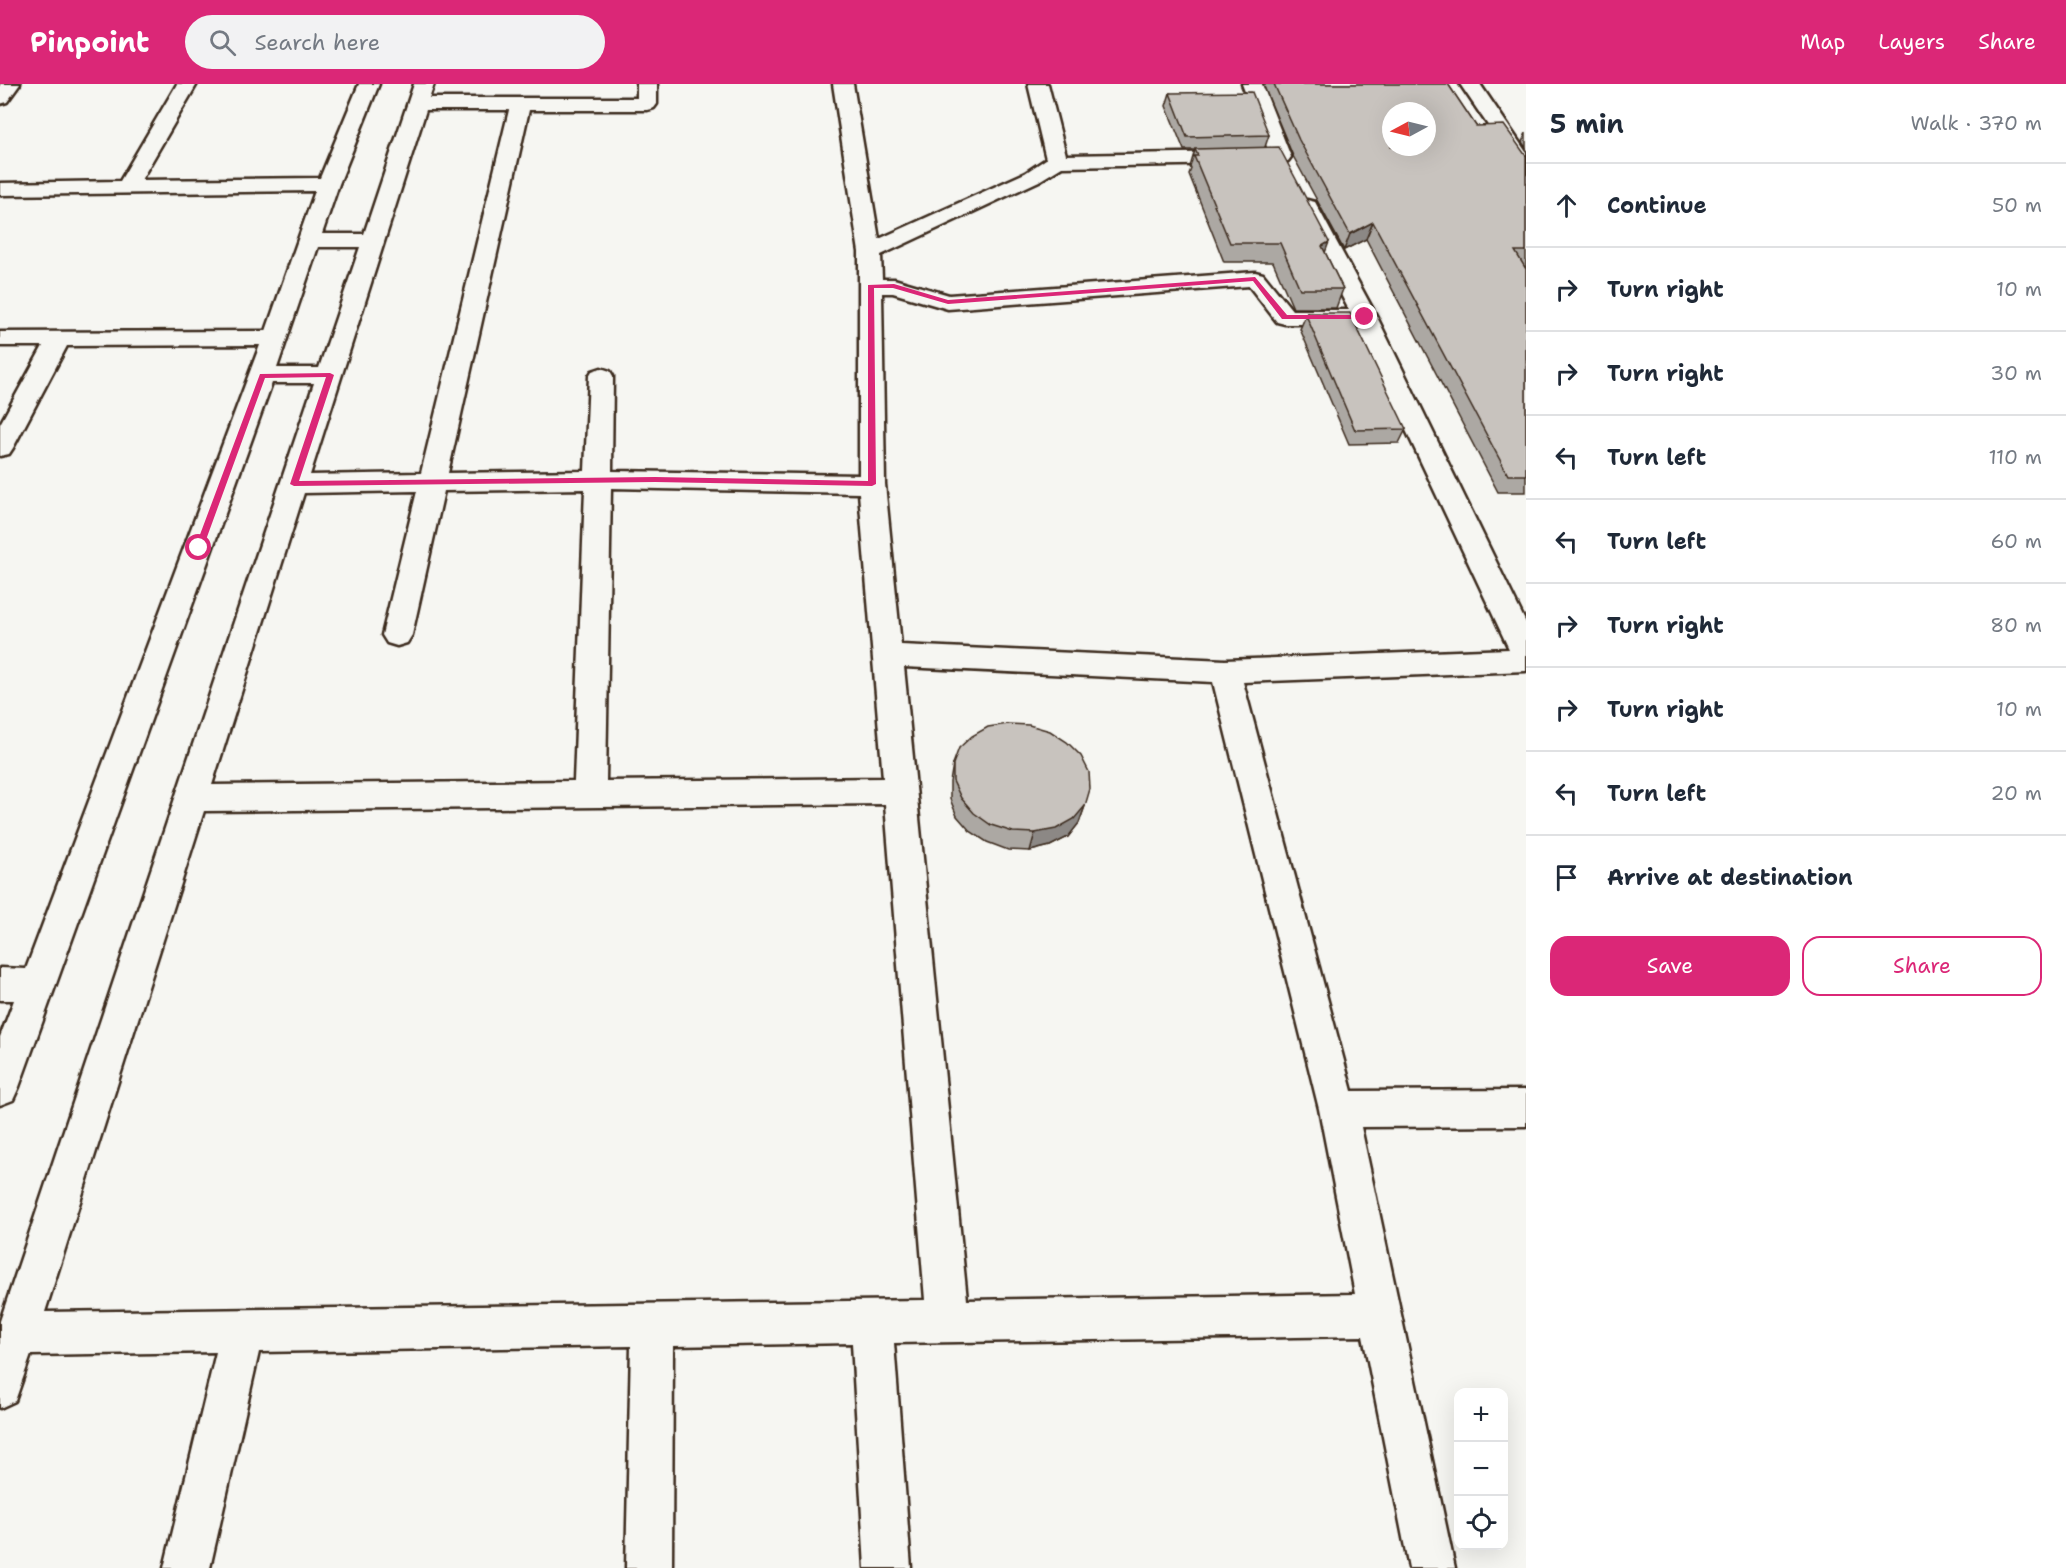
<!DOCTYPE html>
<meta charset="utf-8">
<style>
:root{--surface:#fff;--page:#f2f2f3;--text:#1f2937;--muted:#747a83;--line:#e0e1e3;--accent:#db2777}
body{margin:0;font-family:"Shantell Sans",sans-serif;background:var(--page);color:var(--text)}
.controls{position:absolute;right:18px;bottom:18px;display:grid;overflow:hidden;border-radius:12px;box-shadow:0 6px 24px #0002}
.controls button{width:54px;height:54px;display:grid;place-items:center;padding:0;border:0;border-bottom:2px solid var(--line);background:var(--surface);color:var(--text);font:30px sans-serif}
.compass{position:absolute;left:1382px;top:18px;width:54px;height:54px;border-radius:50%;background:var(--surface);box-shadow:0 6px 24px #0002;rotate:263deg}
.stop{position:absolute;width:18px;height:18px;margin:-14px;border:4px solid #db2777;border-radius:50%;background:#fff}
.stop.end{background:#db2777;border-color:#fff;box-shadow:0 2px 6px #0008}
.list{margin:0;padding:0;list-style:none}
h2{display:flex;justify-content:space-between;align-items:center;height:78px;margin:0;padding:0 24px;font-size:26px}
h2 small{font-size:20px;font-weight:400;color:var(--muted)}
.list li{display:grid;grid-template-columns:39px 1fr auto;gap:18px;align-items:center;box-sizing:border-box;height:84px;padding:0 24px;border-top:2px solid var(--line)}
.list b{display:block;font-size:22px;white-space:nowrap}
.list em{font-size:20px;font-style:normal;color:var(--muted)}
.actions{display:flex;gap:12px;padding:18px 24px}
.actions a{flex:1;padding:14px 0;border:2px solid var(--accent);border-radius:18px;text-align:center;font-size:21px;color:var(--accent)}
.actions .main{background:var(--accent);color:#fff}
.icon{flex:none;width:33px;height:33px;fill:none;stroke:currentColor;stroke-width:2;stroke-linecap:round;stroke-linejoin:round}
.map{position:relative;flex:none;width:1526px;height:1484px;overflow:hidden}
header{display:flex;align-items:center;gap:36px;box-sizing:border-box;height:84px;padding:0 30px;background:var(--accent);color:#fff}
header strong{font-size:28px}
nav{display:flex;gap:33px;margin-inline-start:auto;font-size:21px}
.search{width:420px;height:54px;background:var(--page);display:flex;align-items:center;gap:15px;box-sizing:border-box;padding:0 21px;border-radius:33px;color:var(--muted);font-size:22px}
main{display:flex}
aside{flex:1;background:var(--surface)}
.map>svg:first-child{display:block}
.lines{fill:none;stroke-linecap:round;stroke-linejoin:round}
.minor-casing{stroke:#3b2a1e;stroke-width:5}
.minor{fill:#f6f6f2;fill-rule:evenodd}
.wall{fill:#aca8a3;stroke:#3b2a1e;stroke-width:1.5}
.shaded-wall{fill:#8c8885;stroke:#3b2a1e;stroke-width:1.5}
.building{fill:#c8c3be;stroke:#3b2a1e;stroke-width:1.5;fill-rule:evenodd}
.route{fill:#db2777}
</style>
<header>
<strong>Pinpoint</strong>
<div class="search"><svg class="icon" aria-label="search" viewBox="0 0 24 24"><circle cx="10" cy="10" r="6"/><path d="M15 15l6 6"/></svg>Search here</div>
<nav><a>Map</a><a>Layers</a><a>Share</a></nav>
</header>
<main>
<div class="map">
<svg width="1526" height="1484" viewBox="0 0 1526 1484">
<rect width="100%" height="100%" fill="#f6f6f2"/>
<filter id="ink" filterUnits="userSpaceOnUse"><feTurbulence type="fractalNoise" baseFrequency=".0167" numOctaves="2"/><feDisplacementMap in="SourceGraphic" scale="12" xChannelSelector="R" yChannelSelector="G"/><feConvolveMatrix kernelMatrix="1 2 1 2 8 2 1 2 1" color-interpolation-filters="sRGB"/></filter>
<g filter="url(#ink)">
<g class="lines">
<g class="minor-casing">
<g id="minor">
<path d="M0,0H20L7,18L0,20Z"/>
<path d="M177,0H197L141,96L320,94L359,0H379L339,100L322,150H364L414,0H434L429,14H637V0H657V20L654,24L647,26H529L448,389L585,387L589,292L592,287L601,284L610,287L613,292L612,387L859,391V168L833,0H853L879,155L1025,89L1046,75L1028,0H1048L1066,71L1238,68L1245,70L1248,74L1245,78L1238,80L1062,83L1039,97L881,171L882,195H894L949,211L1255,188L1263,190L1292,226H1349L1296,123L1299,118L1307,116L1315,118L1377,233L1526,539V587L1243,598L1352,1007L1526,1006V1042L1361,1043L1455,1484H1409L1363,1252L894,1259L911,1484H865L852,1259L673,1262L672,1484H626L631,1262L259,1268L210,1484H164L216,1268L31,1271L15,1317L0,1324V1237L314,299H272L19,1003L13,1016L0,1021V953L14,916H0V884L26,885L260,261L67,262L13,364L9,370L0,372V340L43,262H0V248L266,247L315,107L0,111V99L120,97ZM426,26H509L421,389L310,391ZM318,163H360L319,284H277ZM1249,202L1277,238L1285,240H1356L1509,565L1225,576L901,561L885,400L882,209H893L948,225ZM611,404L859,409L883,694L606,697ZM585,405L574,697L212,701L304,409L417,407L382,551L387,559L397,562L407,559L412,551L444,407ZM904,583L1213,598L1319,1025L1355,1210L967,1216ZM885,720L925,1216L45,1228L204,727Z"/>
<path d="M1242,0H1262L1291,73L1288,77L1281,79L1274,77L1271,73Z"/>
<path d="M1460,0H1480L1526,68V89L1519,87Z"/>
</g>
</g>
<use href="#minor" class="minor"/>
</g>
<g class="wall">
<path d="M1263,0H1448L1476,42L1526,72V183H1525L1526,185V408H1498L1366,155L1344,166L1293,72Z"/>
<path d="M1170,9L1269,51L1265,63L1325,168L1343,205L1336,224H1293L1273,178H1224L1189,90L1191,85L1190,83L1195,66H1184L1166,22Z"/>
<path d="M1526,49V64L1522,58Z"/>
<path d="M1307,229L1406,345L1399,359L1349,360L1300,245Z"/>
<path d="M953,680L1085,722L1079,739L1068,753L1050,762L1030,767L1008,766L987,758L970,747L957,732L950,715V698Z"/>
</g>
<g class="shaded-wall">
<path d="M1373,138L1366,155L1344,166L1350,150Z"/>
<path d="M1329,158L1322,177V162Z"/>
<path d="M1085,722L1079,739L1068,753L1050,762L1030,767L1035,749Z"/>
</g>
<g class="building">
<path d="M1274,0H1448L1476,42L1504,41L1526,72V167H1515L1526,185V391H1508L1373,138L1350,150L1299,56ZM1391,27H1427V63H1391Z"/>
<path d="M1252,8L1269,51L1187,53L1170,9Z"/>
<path d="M1279,63L1329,158L1322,162L1343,205H1300L1280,159H1230L1194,72H1198L1195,65Z"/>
<path d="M1307,229H1350L1406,345L1355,346L1306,231H1308Z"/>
<path d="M1008,640L1029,641L1050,647L1067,658L1081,672L1089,688L1090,705L1085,722L1074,735L1056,745L1035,749L1013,748L991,741L974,729L961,714L953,697V680L959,664L972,652L988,643Z"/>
</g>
</g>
<path class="route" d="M1255,193L1287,231H1365L1369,233L1365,235H1282L1253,197L948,220L893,204H874L876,400L872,402L655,398L294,402L290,400L326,293L265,294L203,464L199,467L195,464L260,290L330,289L334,291L299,397L655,393L868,397V201L894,200L948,216Z"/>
</svg>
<div class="controls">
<button>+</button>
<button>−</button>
<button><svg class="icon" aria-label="locate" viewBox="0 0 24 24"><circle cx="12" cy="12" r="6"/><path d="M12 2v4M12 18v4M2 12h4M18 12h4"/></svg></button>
</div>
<svg class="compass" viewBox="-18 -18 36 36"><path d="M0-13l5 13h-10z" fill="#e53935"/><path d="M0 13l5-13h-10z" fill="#747a83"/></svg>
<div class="stop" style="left:199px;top:464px"></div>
<div class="stop end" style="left:1365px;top:233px"></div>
</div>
<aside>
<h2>5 min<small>Walk · 370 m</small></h2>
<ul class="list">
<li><svg class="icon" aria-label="ahead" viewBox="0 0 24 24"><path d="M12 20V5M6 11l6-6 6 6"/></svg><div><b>Continue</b></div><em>50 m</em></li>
<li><svg class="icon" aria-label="right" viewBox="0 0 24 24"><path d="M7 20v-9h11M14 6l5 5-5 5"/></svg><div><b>Turn right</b></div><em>10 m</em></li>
<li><svg class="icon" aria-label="right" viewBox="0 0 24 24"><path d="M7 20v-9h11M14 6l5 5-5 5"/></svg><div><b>Turn right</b></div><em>30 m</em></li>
<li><svg class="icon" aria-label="left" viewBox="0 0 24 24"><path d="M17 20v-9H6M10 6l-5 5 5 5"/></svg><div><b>Turn left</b></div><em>110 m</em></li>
<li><svg class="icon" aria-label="left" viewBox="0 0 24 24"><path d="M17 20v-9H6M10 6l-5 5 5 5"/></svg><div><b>Turn left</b></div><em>60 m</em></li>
<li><svg class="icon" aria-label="right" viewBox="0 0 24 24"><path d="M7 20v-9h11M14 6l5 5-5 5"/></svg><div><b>Turn right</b></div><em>80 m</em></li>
<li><svg class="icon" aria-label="right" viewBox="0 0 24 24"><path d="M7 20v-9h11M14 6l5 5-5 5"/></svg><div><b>Turn right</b></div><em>10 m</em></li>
<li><svg class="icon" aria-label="left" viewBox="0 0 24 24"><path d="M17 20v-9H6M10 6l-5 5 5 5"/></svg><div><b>Turn left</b></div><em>20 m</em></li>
<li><svg class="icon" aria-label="arrive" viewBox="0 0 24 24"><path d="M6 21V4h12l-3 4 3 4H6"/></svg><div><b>Arrive at destination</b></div></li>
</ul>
<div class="actions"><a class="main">Save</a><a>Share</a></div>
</aside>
</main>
